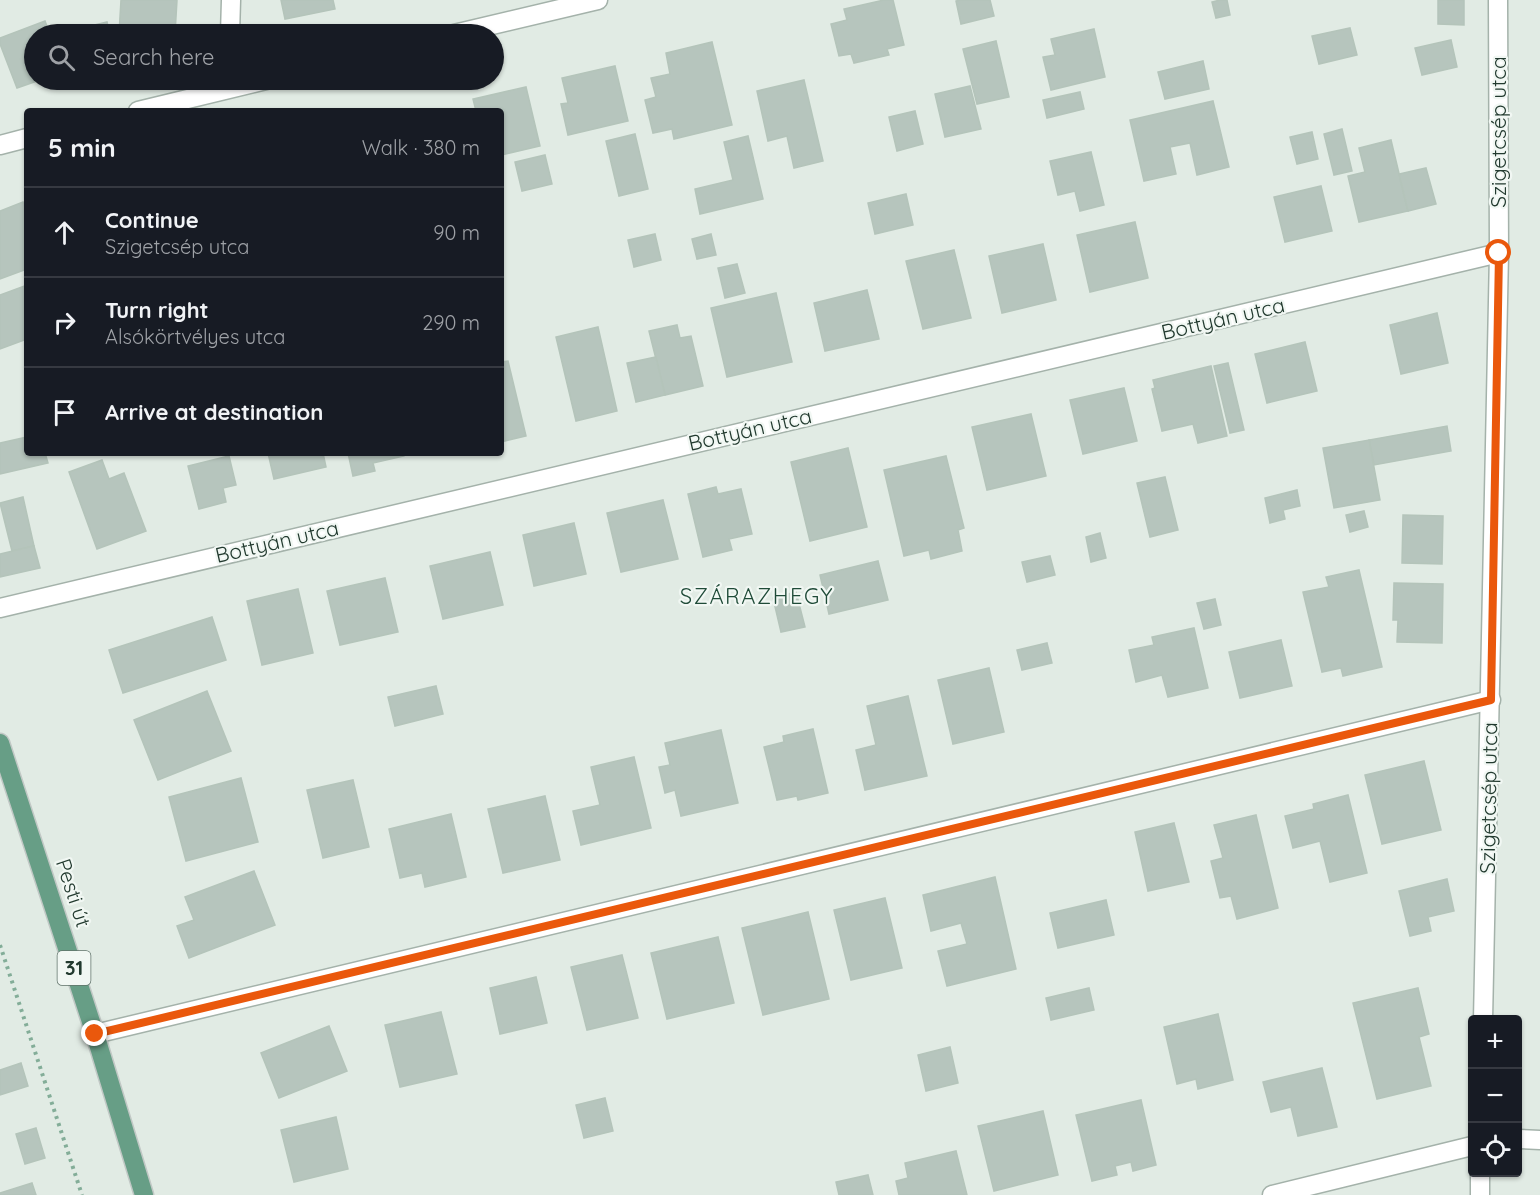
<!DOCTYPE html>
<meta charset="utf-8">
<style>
:root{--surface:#171b24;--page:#242831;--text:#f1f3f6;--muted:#9ea1a6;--line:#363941}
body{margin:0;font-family:Quicksand,sans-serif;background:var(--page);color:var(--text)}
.controls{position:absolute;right:18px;bottom:18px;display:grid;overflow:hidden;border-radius:6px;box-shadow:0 2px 4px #0004}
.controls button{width:54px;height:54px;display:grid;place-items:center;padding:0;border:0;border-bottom:2px solid var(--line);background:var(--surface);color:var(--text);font:30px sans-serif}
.stop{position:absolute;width:18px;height:18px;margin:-14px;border:4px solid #ea580c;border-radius:50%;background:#fff}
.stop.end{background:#ea580c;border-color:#fff;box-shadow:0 2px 6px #0008}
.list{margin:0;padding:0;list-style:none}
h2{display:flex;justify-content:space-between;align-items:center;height:78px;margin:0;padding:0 24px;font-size:26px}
h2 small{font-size:20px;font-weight:400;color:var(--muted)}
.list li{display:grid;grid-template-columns:39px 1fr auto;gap:18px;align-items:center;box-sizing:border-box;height:90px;padding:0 24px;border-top:2px solid var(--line)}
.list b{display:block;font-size:22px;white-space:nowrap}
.list p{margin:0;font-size:20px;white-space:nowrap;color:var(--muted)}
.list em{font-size:20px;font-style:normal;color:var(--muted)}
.icon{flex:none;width:33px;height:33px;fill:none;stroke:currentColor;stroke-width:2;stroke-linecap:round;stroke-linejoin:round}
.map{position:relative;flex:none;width:1540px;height:1195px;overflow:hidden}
.search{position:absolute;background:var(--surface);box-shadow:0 2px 4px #0004;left:24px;top:24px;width:480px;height:66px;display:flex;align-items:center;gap:15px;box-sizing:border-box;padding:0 21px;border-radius:33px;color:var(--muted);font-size:22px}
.panel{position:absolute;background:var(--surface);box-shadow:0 2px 4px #0004;left:24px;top:108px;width:480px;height:348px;border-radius:6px}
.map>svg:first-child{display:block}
.building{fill:#b6c5bd;stroke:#b4c4ba;stroke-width:1.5}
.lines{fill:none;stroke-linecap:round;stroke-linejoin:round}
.minor-casing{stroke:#a4b2aa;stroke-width:21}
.primary-casing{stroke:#c1c8c5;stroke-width:21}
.path{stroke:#83ad98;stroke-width:4;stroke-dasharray:3 4.5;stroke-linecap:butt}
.minor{stroke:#fff;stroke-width:18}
.primary{stroke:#679e86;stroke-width:18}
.route{stroke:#ea580c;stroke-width:8}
.labels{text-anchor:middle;stroke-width:4.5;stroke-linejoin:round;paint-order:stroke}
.shield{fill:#f1f7f3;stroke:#60736a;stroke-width:1.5}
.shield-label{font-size:20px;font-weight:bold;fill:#223a2f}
.street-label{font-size:21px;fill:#223a2f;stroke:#f1f7f3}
.neighbourhood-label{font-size:22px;letter-spacing:1.5px;fill:#1f4b38;stroke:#f1f7f3}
</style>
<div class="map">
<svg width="1540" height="1195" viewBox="0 0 1540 1195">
<rect width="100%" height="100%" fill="#e1ebe4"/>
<g class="building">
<path d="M121,0H177L175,34H119Z"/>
<path d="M281,0H333L335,9L285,19Z"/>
<path d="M884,0H893L904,45L887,49L889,55L854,63L851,54L839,56L831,24L847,20L844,9Z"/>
<path d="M960,0H990L994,16L961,24L956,1Z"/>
<path d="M1220,0H1227L1230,15L1216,18L1212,2Z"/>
<path d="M1438,0H1464V25L1438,24Z"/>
<path d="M45,21L50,34H34V80H40L17,88L0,44V38Z"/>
<path d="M107,22L110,34H71L70,31Z"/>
<path d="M1350,28L1357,55L1319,64L1312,36Z"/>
<path d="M1094,29L1105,77L1051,90L1043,57L1055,55L1051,39Z"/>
<path d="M1451,40L1457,67L1422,75L1415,48Z"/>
<path d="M996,41L1009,97L977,104L963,49Z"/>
<path d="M712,42L732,125L674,139L672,129L653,133L645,100L656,97L651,78L670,74L666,53Z"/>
<path d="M1203,61L1209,89L1165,99L1158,72Z"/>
<path d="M615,66L628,121L568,135L561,104L568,103L562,78Z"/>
<path d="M804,80L823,161L794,168L787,136L768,141L757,91Z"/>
<path d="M970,86L981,129L945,137L935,94Z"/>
<path d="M526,87L540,146L501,155V111H476L473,99Z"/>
<path d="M1080,92L1084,109L1047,118L1043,100Z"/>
<path d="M1213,101L1229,167L1197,175L1190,143L1170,147L1176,174L1144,181L1130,120Z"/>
<path d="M915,111L923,144L897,151L889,117Z"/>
<path d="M1342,129L1352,171L1334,175L1324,134Z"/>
<path d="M1312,132L1318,159L1297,164L1290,137Z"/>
<path d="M635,134L648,189L619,196L606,141Z"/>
<path d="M748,136L763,199L700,214L695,189L733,180L724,142Z"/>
<path d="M1391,140L1408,211L1359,222L1348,176L1365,172L1359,148Z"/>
<path d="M1091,152L1104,205L1080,211L1075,191L1058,195L1050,161Z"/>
<path d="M545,155L552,184L522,191L515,162Z"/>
<path d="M1426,168L1436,204L1408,211L1399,174Z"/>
<path d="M1321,186L1332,231L1285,242L1274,197Z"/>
<path d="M906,194L913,225L875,234L868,203Z"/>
<path d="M23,202L27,213V269L0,279V211Z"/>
<path d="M1135,222L1148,278L1090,292L1077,235Z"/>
<path d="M655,234L661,260L634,267L628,240Z"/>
<path d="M711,234L716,255L697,259L692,239Z"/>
<path d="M1043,244L1056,300L1002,313L989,256Z"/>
<path d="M954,250L971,318L923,329L906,261Z"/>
<path d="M737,264L745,293L725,298L718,268Z"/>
<path d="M27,285V339L0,349V295Z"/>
<path d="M867,290L879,339L825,351L814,303Z"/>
<path d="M776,293L792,362L727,377L711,308Z"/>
<path d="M1437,313L1448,363L1401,374L1390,325Z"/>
<path d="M677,325L680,338L691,336L703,386L665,395L649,331Z"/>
<path d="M598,327L617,411L576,421L556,337Z"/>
<path d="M1305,342L1317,391L1267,403L1255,354Z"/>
<path d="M656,357L665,395L636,402L627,363Z"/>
<path d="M508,361L526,436L501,442V362Z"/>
<path d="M1228,363L1244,430L1230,433L1214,366Z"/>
<path d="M1211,366L1227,436L1198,443L1193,424L1162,431L1152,389L1155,388L1153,380Z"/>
<path d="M1124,388L1137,441L1083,454L1070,400Z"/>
<path d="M1031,414L1046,476L987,490L972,427Z"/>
<path d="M1447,426L1451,451L1374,465L1369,440Z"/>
<path d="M27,437V453H45L48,463L0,474V443Z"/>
<path d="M1369,440L1380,500L1334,508L1323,448Z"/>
<path d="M848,448L867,527L810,541L791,462Z"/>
<path d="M268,453H323L326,467L274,479Z"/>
<path d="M348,453H404V456L373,463L375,471L353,476Z"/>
<path d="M229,456L236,485L223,488L226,502L199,509L188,466Z"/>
<path d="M946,456L964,528L958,530L962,551L931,559L929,550L904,556L884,470Z"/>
<path d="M102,460L109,479L124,473L146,531L97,549L69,472Z"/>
<path d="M1165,477L1178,530L1150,537L1137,483Z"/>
<path d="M716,487L718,494L741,489L752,534L729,539L732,550L703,557L688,494Z"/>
<path d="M1297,490L1300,506L1283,510L1285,519L1270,523L1265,498Z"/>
<path d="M23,497L34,546L12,551L0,503Z"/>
<path d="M663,500L678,559L621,572L607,513Z"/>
<path d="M1364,511L1368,527L1350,532L1346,515Z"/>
<path d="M1403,515L1443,516L1442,564L1402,563Z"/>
<path d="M574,523L586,574L534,586L523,535Z"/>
<path d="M1100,533L1106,558L1091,562L1086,537Z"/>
<path d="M34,546L40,568L0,577V554Z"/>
<path d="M490,552L503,605L443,619L430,566Z"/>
<path d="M1050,556L1055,575L1027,582L1022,562Z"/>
<path d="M878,561L888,600L829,614L820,575Z"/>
<path d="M1359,570L1382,667L1343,676L1341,668L1322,672L1303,592L1329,587L1326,577Z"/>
<path d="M385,578L398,632L340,645L327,591Z"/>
<path d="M1394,583L1443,584L1442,643L1397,642L1398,620H1393Z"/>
<path d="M298,589L313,653L262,665L247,601Z"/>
<path d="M796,592L805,627L781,632L773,598Z"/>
<path d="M1215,599L1221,625L1204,629L1197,603Z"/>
<path d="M212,617L226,660L123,693L109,650Z"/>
<path d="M1194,628L1208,688L1168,697L1162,675L1136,682L1129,650L1154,645L1152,637Z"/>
<path d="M1281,640L1292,686L1240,698L1229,652Z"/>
<path d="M1047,643L1052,663L1022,670L1017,650Z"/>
<path d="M989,668L1004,732L953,744L938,680Z"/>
<path d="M436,686L443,714L395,726L388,697Z"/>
<path d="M207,691L231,751L158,780L134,720Z"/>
<path d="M908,696L927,776L865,790L856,750L876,745L867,706Z"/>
<path d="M813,729L828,793L798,800L797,796L777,800L764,747L784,742L783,736Z"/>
<path d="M721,730L738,803L681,816L675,790L665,793L659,767L670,765L665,743Z"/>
<path d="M634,757L651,828L581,845L573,811L600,805L591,767Z"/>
<path d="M1424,761L1441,830L1382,844L1365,775Z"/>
<path d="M241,778L258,842L186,861L169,797Z"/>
<path d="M353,780L369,847L323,858L307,790Z"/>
<path d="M1348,795L1367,873L1330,882L1320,841L1293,848L1285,816L1314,809L1313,804Z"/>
<path d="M545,796L560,860L503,873L488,809Z"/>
<path d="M451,814L466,877L425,887L422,873L400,878L389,829Z"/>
<path d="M1256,815L1278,908L1237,919L1231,896L1220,898L1211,861L1223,858L1214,825Z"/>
<path d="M1174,823L1189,882L1148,891L1135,832Z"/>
<path d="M254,871L275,925L189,958L177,926L194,920L185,897Z"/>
<path d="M995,877L1016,969L947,986L938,951L967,944L961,923L931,931L923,895Z"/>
<path d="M1447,879L1454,911L1428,917L1431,931L1410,936L1399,891Z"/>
<path d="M885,898L902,968L851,980L834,910Z"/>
<path d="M1106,900L1114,935L1058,948L1050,913Z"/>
<path d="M808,912L829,999L763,1015L742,928Z"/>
<path d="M718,937L734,1003L667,1019L651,953Z"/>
<path d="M622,955L638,1018L587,1030L571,967Z"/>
<path d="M536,977L547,1023L500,1034L490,988Z"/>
<path d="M1089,988L1094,1010L1051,1020L1046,998Z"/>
<path d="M1418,988L1429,1034L1419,1037L1431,1086L1377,1099L1353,1003Z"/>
<path d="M441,1012L457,1074L400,1087L385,1025Z"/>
<path d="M1218,1014L1233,1080L1198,1089L1196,1079L1177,1084L1164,1027Z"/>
<path d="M329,1026L347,1071L279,1098L261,1053Z"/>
<path d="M950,1047L958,1083L926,1091L918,1055Z"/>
<path d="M21,1063L28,1086L0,1095V1070Z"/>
<path d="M1322,1068L1337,1127L1298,1136L1291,1107L1271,1112L1263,1082Z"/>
<path d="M605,1098L613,1131L584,1138L576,1105Z"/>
<path d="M1141,1100L1156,1165L1133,1171L1131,1162L1115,1166L1117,1175L1092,1181L1076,1115Z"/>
<path d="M1043,1111L1058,1175L994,1191L978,1126Z"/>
<path d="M336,1117L348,1169L294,1182L281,1130Z"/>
<path d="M36,1128L45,1158L25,1164L16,1134Z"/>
<path d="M956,1151L967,1195H899L896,1181L908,1178L905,1163Z"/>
<path d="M868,1175L873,1195H839L836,1182Z"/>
<path d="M32,1183L36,1195H0V1193Z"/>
</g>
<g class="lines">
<g class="minor-casing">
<g id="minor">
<path d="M230,34L231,0"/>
<path d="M454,34L598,0"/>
<path d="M138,111L266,80"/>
<path d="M0,145L27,138"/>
<path d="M0,608L1499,253"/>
<path d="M1483,1020L1499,253L1498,0"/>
<path d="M95,1034L1491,700"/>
<path d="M1518,1139L1540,1140"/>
<path d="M1272,1195L1472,1146"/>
<path d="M1480,1195V1172"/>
</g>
</g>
<g class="primary-casing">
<path id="primary" d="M0,743L95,1034L144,1195"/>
</g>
<path class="path" d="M0,945L82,1195"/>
<use href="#minor" class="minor"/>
<use href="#primary" class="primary"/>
</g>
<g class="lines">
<path class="route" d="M95,1034L1491,700L1499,253"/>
</g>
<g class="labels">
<rect class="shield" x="57.5" y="951" width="33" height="34" rx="4.5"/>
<g class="shield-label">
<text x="74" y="975">31</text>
</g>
<g class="street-label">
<text transform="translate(1499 132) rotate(-90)" y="7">Szigetcsép utca</text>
<text transform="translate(1223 319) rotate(-13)" y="7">Bottyán utca</text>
<text transform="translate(750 430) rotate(-13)" y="7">Bottyán utca</text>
<text transform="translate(277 542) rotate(-13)" y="7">Bottyán utca</text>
<text transform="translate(1489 798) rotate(-89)" y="7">Szigetcsép utca</text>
<text transform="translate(73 893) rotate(72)" y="7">Pesti út</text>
</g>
<g class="neighbourhood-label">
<text x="757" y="604">SZÁRAZHEGY</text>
</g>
</g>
</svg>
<div class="controls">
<button>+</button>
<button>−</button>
<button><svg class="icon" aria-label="locate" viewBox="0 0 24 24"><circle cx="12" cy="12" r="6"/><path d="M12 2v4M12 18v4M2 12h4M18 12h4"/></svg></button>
</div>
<div class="stop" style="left:1499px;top:253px"></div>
<div class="stop end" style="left:95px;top:1034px"></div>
<div class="search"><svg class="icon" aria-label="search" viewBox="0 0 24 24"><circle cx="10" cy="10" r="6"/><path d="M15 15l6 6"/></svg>Search here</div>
<section class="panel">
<h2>5 min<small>Walk · 380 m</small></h2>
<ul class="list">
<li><svg class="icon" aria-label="ahead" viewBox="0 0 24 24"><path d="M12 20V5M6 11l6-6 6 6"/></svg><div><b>Continue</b><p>Szigetcsép utca</p></div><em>90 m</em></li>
<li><svg class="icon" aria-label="right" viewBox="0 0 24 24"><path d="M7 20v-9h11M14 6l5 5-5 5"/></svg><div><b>Turn right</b><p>Alsókörtvélyes utca</p></div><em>290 m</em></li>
<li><svg class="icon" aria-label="arrive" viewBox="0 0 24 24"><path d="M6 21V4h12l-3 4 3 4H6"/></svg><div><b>Arrive at destination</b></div></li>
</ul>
</section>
</div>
